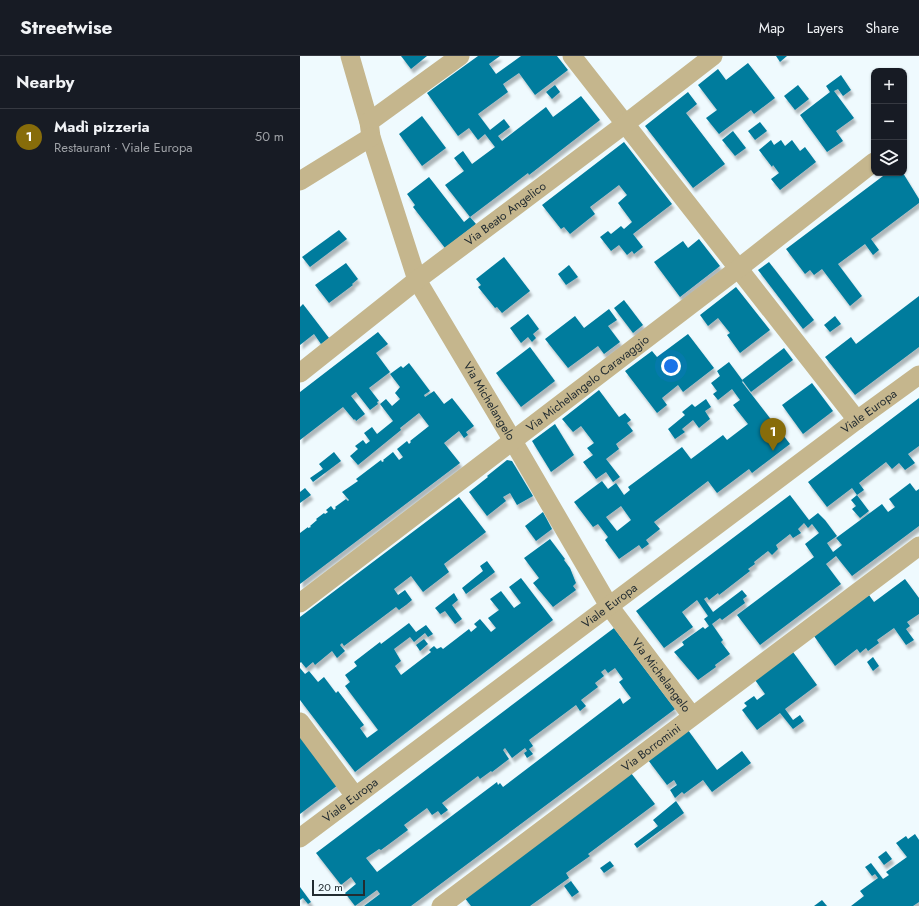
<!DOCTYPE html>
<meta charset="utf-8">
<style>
:root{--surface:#171b24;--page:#20242c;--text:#f1f3f6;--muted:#9ea1a6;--line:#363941;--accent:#876c0a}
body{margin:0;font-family:Jost,sans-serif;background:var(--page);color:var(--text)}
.controls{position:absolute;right:12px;top:12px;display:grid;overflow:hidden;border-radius:8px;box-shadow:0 1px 3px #0004}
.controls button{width:36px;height:36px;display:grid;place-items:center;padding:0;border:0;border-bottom:1px solid var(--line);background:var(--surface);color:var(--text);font:20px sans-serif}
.scale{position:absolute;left:12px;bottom:10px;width:53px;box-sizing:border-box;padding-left:4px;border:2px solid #222c31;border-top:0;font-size:11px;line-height:14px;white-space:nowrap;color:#222c31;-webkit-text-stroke:3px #effafe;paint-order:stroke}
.you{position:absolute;left:371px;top:310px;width:14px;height:14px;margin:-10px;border:3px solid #fff;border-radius:50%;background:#1a73e8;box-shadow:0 0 0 6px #1a73e833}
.badge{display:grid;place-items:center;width:26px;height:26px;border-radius:50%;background:var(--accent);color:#fff;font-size:13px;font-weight:700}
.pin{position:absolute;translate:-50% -33px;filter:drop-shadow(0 1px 2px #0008)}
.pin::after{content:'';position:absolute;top:21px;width:14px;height:12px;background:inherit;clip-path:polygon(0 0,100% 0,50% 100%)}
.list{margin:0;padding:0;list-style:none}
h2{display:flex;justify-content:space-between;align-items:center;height:52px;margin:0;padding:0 16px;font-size:17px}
h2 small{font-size:13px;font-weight:400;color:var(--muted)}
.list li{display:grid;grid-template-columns:26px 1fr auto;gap:12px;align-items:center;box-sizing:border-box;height:56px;padding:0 16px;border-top:1px solid var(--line)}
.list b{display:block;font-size:15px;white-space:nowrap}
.list p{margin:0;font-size:13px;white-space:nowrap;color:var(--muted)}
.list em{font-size:13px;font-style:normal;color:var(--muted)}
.icon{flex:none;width:22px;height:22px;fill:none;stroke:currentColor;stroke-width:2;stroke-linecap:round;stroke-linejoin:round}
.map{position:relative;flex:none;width:619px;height:850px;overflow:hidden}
header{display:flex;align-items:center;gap:24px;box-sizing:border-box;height:56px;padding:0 20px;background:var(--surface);border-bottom:1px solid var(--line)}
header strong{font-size:19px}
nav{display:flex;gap:22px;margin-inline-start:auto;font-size:14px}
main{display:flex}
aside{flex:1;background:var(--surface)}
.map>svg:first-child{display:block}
.building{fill:#007c9d;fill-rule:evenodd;filter:url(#shadow)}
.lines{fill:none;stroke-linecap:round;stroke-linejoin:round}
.minor{stroke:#c5b68d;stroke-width:19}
.labels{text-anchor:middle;stroke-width:4;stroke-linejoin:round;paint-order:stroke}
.street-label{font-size:12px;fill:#222c31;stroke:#effafe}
</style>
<header>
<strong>Streetwise</strong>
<nav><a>Map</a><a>Layers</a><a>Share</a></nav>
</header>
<main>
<aside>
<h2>Nearby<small></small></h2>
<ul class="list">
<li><span class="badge">1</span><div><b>Madì pizzeria</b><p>Restaurant · Viale Europa</p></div><em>50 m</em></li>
</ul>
</aside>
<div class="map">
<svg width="619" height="850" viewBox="0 0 619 850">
<defs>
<filter id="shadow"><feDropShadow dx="2.5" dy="4.5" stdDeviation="1" flood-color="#0004"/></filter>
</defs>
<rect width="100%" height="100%" fill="#effafe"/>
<g class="building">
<path d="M101,0H127L111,13Z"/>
<path d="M178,0H200L189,8L196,18L221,0H257L268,14L235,39L219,17L203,28L208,36L178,58L190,74L204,63L210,71L198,80L202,85L246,51L253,61L281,40L300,64L229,119L228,117L170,161L145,129L164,115L154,102L163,95L172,108L195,91L185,78L178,84L169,72L158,80L127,37Z"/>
<path d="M476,0H487L480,6Z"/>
<path d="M448,7L475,42L454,58L451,54L419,78L406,62L417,54L398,29L418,13L426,24Z"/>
<path d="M541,19L551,34L543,40L538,33L534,35L554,62L536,75L543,85L527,96L500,59L530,36L526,30Z"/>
<path d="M255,29L260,36L252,43L246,36Z"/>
<path d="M498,29L509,43L495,54L484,40Z"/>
<path d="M388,36L397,48L386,57L425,108L393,132L345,70Z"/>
<path d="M122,60L146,92L122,110L99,78Z"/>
<path d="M460,66L467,75L455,84L448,75Z"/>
<path d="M433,75L446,92L435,100L422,84Z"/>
<path d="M471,84L474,89L481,84L485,90L492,84L500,95L505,91L516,106L480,134L471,123L479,117L473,109L472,111L459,94Z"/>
<path d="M324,86L372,148L333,178L343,191L334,198L332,195L327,199L319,189L311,195L300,181L308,175L311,178L321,170L324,173L332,166L318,147L327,139L319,129L290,151L295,158L270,178L264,171L261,173L242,149Z"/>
<path d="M587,117H603L619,143V147L571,183L579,194L573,199L565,188L538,208L562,240L550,250L522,213L514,219L510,214L505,218L486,193Z"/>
<path d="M129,121L164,166L170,161L176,168L145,192L113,151L115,149L107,138Z"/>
<path d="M39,174L47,183L10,211L2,201Z"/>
<path d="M399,183L420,210L380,241L354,206L383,185L388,192Z"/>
<path d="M204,201L230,235L202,257L197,251L195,252L178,231L181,229L176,223Z"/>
<path d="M469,206L514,264L503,273L458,214Z"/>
<path d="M46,207L58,223L52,228L53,229L29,247L15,229Z"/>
<path d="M269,209L278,221L266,229L258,218Z"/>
<path d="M436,231L470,274L440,297L427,279L430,277L418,262L408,270L400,259Z"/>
<path d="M619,240V291L555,339L525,301L551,281L556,288Z"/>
<path d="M324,244L343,269L333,277L314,252Z"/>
<path d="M3,248L29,282L21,288L14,278L0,289V251Z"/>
<path d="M309,253L317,264L308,270L320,286L304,298L298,290L268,312L245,283L275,260L284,272Z"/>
<path d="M228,258L239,273L233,278L236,282L232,286L228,281L221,287L210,272Z"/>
<path d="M535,260L541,268L530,276L524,269Z"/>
<path d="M78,276L88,288L76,297L90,316L69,332L79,345L77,346L78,348L70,354L56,336L51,340L65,358L56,365L55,363L54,364L43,351L0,384V336Z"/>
<path d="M388,278L414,312L383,336L378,329L362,342L367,349L357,357L325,315L352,295L357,301Z"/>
<path d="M230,291L255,325L221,351L196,317Z"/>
<path d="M484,292L493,304L451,336L442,324Z"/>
<path d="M429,306L443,325L442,326L490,388L452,417L449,413L417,437L408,425L354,466L360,473L346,484L349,488L342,493L339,489L319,503L305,484L308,481L298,468L293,471L274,446L302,425L308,433L316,427L324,439L330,434L328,431L382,391L391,403L423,379L427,384L448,368L433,349L440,344L432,333L418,344L413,338L417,335L411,327L420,320L417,315ZM321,450L331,464L317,475L306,461Z"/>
<path d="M109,307L130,335L124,339L125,341L134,335L144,348L152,342L174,370L166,376L168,379L164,382L159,375L144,387L160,407L0,528V477L8,471V472L11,471L10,470L17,464L16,463L24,457L25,458L28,456L26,454L31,450L34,454L36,452L35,451L46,443L48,445L49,444L42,436L58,425L56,423L81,404L82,406L84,405L83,404L93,396L99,404L103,401L97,393L107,385L109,388L111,386L110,385L129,370L119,357L100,372L101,374L58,409L50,400L58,393L55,390L63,384L66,388L70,385L64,377L72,371L77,378L93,365L80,348L86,343L92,350L100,343L95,337L100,331L90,318L101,310L103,312Z"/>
<path d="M512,327L533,355L503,378L482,349Z"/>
<path d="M299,334L319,361L325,357L331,364L327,367L333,375L316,388L319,393L306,403L320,421L313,426L306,416L296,423L283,406L293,399L287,392L294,387L281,370L273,376L262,363Z"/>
<path d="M619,342V390L608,398L615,407L605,414L599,407L592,413L586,406L559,427L564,434L557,439L552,432L527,451L508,426Z"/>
<path d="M406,343L411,351L405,355L410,363L399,372L393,364L382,373L385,376L375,383L368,373L385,359L382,356L392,348L395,351Z"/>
<path d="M255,368L274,399L251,416L232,385Z"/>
<path d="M34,396L41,405L13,426L10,422L23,413L19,408Z"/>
<path d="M207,404L212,405L233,440L217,449L210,437L203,441L206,445L187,460L169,436L188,421L187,420Z"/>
<path d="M610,427L616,435L619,433V470L552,520L536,500L526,508L541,528L460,589L437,559L514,501L505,488L519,477L512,468L508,472L504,467L498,473L501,477L493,482L490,478L476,489L478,493L472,499L468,495L454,506L455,508L448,513L450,515L419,539L418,537L409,544L407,541L404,543L413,556L442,534L447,540L443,543L445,547L422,564L420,562L412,568L423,584L421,586L430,598L415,609L416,611L398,624L374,596L384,589L382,586L403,571L405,573L409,570L404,563L408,560L397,544L382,556L393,571L364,592L336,555L490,439L509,464L518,457L525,464L537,480L527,487L533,496L542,489L536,482L582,448L588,456L595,451L589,443Z"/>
<path d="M5,432L11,439L0,447V436Z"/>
<path d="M557,439L569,455L560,462L552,453L556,450L551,444Z"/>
<path d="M159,441L186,476L144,508L149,516L123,536L111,520L94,533L98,539L105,534L112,544L106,549L99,554L96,551L44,590L42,587L40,589L45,595L37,602L32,595L15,609L13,606L6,612L1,606L0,607V561Z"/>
<path d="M243,456L252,473L236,485L225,470Z"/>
<path d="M250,483L265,503L264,504L270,512L276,527L273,530L276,534L253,551L233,527L239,522L224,502Z"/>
<path d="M187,505L195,516L166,538L162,532L183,515L180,510Z"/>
<path d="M221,522L253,564L55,716L0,644V612L5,618L9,615L18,626L24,621L36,637L38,635L64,669L60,672L67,682L78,674L45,630L50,626L45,619L57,610L54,606L80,586L81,588L109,567L116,576L126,569L133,578L128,581L125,577L114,586L110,581L94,593L101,605L95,610L101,619L131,596L129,594L134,590L137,593L141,591L143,593L169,573L171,576L177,571L174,568L180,563L191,576L196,572L188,562L199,554L190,543L201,535L214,552L221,547L209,531Z"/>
<path d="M605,523L619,542V558L607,566L610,570L606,573L614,584L606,589L594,572L577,584L579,587L568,595L566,592L560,597L557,593L535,610L514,580L569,539L574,546Z"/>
<path d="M154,537L158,544L152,549L162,563L155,568L145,555L140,558L135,552Z"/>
<path d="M314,572L375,653L111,850H64L80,838L77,834L55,850L45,837L56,828L51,821L41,829L16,797ZM315,612L323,623L319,626L331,642L323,648L320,642L203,731L200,727L198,729L197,726L77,816L66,802L79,793L81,794L108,774L104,769L127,752L132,759L138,755L141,759L148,754L142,747L178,720L180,723L191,715L192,716L209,703L203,694L205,692L212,702L225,692L227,695L224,697L227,702L233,698L229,693L233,690L229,684L276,649L280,655L286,650L281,644L298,631L295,627L304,620L301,616L305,613L308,617Z"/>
<path d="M124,583L128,588L120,595L116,589Z"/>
<path d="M493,596L517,629L485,653L493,664L500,659L504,665L493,673L480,657L457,674L442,654L447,650L444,647L454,640L457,644L465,638L455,624Z"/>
<path d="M573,601L579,610L573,615L567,606Z"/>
<path d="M388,674L417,714L442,695L451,707L412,736L403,724L384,738L382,736L375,742L370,734L377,729L374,724L367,729L348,704Z"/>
<path d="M0,679L38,729L0,758Z"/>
<path d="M331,717L355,748L288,798L290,800L266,817L269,822L230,850H171L164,841Z"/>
<path d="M376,745L384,757L337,792L334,788L358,770L353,764Z"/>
<path d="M615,778L619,784V846L613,850H551L564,840L560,835L578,822L575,818L572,820L565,811L571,807L583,823L589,819L586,816L607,801L596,787L606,780L608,783Z"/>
<path d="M586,795L592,803L584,809L578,801Z"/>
<path d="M310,805L314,810L304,817L300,812Z"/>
<path d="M271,825L279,836L272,841L264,830Z"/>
<path d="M0,831L11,846L8,848L3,842L0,844Z"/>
<path d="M522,844L527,850H514Z"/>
</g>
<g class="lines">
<g class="minor">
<path id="s1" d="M50,0L69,66L71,81L117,224L213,385L309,550L392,660"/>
<path d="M272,0L557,364"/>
<path d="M69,66L160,0"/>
<path d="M0,125L71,81"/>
<path id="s2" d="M0,317L117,224L325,68L413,0"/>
<path id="s3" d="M0,547L439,212L574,106"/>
<path d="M0,666L55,740"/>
<path id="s4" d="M0,782L557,364L619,319"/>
<path id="s5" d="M141,850L619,490"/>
</g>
</g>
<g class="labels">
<g class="street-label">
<text dy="4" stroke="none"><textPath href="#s2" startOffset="260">Via Beato Angelico</textPath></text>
<text dy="4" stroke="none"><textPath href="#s3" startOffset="362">Via Michelangelo Caravaggio</textPath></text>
<text dy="4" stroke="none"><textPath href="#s1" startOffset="375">Via Michelangelo</textPath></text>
<text dy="4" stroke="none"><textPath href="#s4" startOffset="711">Viale Europa</textPath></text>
<text dy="4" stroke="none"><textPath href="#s4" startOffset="387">Viale Europa</textPath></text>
<text dy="4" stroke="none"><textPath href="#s1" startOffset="699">Via Michelangelo</textPath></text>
<text dy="4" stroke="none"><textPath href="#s5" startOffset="263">Via Borromini</textPath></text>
<text dy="4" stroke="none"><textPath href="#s4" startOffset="63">Viale Europa</textPath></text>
</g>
</g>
</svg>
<div class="controls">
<button>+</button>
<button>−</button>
<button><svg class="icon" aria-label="layers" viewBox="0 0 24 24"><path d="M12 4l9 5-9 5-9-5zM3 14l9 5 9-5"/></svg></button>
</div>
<div class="scale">20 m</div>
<div class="you"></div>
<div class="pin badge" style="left:473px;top:395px">1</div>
</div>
</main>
